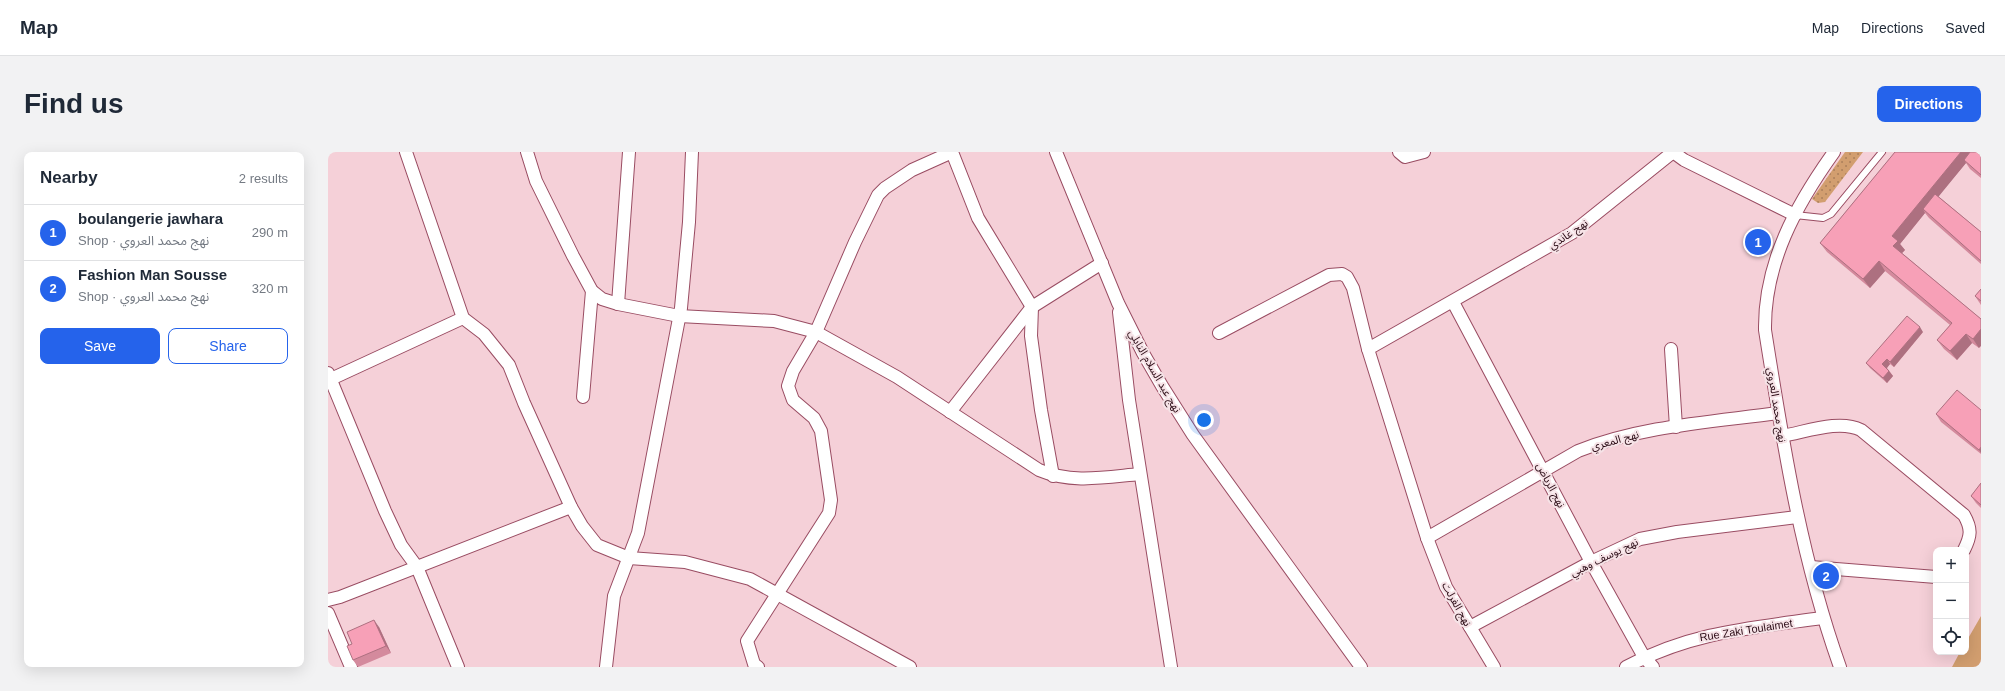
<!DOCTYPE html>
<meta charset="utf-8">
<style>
:root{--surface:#fff;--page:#f2f2f3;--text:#1f2937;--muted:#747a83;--line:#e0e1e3;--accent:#2563eb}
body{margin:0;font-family:Arial,"Noto Sans Arabic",sans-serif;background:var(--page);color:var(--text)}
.controls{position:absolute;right:12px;bottom:12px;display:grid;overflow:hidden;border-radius:8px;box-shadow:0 4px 16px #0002}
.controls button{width:36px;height:36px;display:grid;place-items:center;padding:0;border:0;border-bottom:1px solid var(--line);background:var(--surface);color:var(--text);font:20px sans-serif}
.you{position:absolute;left:876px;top:268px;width:14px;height:14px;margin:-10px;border:3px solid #fff;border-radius:50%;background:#1a73e8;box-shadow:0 0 0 6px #1a73e833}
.badge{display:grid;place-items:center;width:26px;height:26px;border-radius:50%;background:var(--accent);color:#fff;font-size:13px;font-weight:700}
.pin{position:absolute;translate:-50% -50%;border:2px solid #fff;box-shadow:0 1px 4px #0006}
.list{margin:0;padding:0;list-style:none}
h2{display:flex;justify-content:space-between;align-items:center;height:52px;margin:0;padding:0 16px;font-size:17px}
h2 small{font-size:13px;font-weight:400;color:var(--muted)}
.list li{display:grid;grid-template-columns:26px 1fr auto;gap:12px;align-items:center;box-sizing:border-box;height:56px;padding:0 16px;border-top:1px solid var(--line)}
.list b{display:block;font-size:15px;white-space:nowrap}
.list p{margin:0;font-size:13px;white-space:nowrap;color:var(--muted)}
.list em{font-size:13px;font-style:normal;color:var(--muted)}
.actions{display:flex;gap:8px;padding:12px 16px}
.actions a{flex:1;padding:9px 0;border:1px solid var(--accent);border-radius:8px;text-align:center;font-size:14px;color:var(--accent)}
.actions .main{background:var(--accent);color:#fff}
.icon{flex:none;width:22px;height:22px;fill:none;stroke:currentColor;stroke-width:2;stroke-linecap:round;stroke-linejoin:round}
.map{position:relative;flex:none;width:1653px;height:515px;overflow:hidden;border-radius:8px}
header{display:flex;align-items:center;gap:24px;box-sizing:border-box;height:56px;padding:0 20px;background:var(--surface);border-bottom:1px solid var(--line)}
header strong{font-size:19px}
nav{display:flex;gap:22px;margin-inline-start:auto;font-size:14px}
.intro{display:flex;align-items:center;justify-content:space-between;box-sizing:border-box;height:96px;padding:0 24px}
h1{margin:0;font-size:28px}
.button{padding:10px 18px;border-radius:8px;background:var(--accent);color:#fff;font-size:14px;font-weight:700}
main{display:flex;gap:24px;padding:0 24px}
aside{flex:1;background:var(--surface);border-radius:8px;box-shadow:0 4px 16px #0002}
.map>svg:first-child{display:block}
.grass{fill:url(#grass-dots)}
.garden{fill:#d29e6f}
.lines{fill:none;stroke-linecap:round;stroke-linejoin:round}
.lane-casing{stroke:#994c62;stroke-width:8}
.street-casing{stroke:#994c62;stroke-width:14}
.lane{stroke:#fff;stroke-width:6}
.street{stroke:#fff;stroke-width:12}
.wall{fill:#d48a9d}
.shaded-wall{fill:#ad7080}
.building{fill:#f7a0b7;stroke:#ad7080}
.labels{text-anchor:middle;stroke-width:4;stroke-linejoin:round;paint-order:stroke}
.street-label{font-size:11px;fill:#2b0c16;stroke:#f6e3e7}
</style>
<header>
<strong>Map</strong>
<nav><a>Map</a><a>Directions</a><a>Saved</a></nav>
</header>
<div class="intro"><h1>Find us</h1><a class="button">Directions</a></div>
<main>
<aside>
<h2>Nearby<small>2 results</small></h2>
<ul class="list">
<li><span class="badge">1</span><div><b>boulangerie jawhara</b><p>Shop · نهج محمد العروي</p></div><em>290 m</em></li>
<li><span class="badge">2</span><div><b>Fashion Man Sousse</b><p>Shop · نهج محمد العروي</p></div><em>320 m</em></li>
</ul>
<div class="actions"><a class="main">Save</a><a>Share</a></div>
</aside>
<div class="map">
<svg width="1653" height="515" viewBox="0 0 1653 515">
<defs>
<pattern id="grass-dots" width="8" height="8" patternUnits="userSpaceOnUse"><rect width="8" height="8" fill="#d29e6f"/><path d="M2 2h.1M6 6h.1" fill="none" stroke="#ab7f5a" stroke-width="1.8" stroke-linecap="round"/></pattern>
</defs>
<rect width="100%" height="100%" fill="#f5d0d8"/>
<path class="grass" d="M1517,0H1535L1497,50L1490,51L1484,47Z"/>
<path class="garden" d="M1653,464V515H1624L1632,500H1638V490Z"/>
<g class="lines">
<g class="lane-casing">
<path id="lane" d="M1467,63L1495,66L1503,62L1554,0"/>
</g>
<g class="street-casing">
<g id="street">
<path d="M78,0L135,166L156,182L181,213L196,251L243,355L254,374L269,393L301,406L357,410L422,427L582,515"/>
<path d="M199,0L208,29L245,104L264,139L274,147L290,152L351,164L446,169L488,180L569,225L711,318C744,332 778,325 812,322"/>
<path d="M624,0L650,66L704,155L703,184L713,258L725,324"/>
<path d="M728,0L790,151L815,201L834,234L865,283L1033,515"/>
<path d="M1071,0L1077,5L1096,0"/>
<path d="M1345,0L1356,8L1467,63"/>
<path d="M1506,0C1468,53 1436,111 1437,178C1455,292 1473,406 1512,515"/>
<path d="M1125,150L1263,410L1316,505L1325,515"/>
<path d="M290,152L301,0"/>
<path d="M791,160L801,248L843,515"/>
<path d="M891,181L1001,123L1014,122L1019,125L1025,136L1040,197L1099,386L1118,435L1166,515"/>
<path d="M1040,197L1244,81L1345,0"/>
<path d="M1343,197L1348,275"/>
<path d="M0,221L57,359L73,393L89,415L130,515"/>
<path d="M0,231L3,227L135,166"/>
<path d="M255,245L264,139"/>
<path d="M622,260L704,155L774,111"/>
<path d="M1454,284C1478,280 1511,267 1533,278L1636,363C1644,377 1643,384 1636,398"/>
<path d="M1099,386L1250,299C1313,274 1384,270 1450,261"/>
<path d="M1483,415L1608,425"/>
<path d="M0,448L12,445L243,355"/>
<path d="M0,461L23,515"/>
<path d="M1142,475L1263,410L1312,387L1349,380L1469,365"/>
<path d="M278,515L286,444L310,381L353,156L361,70L364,0"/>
<path d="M430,515L426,512L419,489L501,361L503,348L493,279L486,266L465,248L460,234L465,219L488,180L527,90L550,43L557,36L584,18L624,0"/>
<path d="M1298,515C1363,480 1423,476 1494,466"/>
</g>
</g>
<use href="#lane" class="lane"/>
<use href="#street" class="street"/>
</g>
<g class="wall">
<path d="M1567,0H1653V26L1642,17L1638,11L1610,44L1653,80V112L1601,66L1597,61L1572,92L1577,98L1574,101L1653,167L1651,196L1644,191L1629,208L1616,197L1609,188L1622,173L1557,119L1542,136L1499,100L1492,91Z"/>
<path d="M1653,137V153L1647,144Z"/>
<path d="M1595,180L1566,215L1562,212L1559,216L1565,224L1559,231L1542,216L1538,211Z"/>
<path d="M1653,258V302L1613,270L1608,262Z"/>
<path d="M1653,331V356L1648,351L1643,344Z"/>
<path d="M51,475L63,501L30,515L25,508Z"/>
</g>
<g class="shaded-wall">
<path d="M1633,0H1647L1636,8L1638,11L1598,60L1595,57L1597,61L1572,92L1577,98L1572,103L1565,94L1564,84Z"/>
<path d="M1551,109L1557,119L1542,136L1535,127Z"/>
<path d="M1592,175L1595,180L1566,215L1562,210Z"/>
<path d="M1653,177V194L1651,196L1645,187Z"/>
<path d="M1638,182L1644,191L1629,208L1622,199Z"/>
<path d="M1559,207L1562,212L1558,217L1554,212Z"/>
<path d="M1561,219L1565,224L1559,231L1555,226Z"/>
<path d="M1653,295V301L1651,298Z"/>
<path d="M46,468L51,475L63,501L58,494Z"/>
</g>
<g class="building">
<path d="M1567,0H1633L1564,84L1570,89L1565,94L1653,167V177L1645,187L1638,182L1622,199L1609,188L1624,171L1551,109L1535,127L1492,91Z"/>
<path d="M1642,0H1653V23L1636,8Z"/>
<path d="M1607,42L1653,80V109L1595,57Z"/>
<path d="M1653,137V149L1647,144Z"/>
<path d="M1579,164L1592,175L1562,210L1559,207L1554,212L1561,219L1555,226L1538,211Z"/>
<path d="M1629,238L1653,258V295L1651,298L1608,262Z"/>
<path d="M1653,331V353L1643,344Z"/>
<path d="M46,468L58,494L25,508L19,494L24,492L19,480Z"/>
</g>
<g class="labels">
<g class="street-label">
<text transform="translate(1240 82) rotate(-34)" y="4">نهج غاندي</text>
<text transform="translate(827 219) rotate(60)" y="4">نهج عبد السلام النابلي</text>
<text transform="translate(1449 253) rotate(81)" y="4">نهج محمد العروي</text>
<text transform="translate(1287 288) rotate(-15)" y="4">نهج المعري</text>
<text transform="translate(1223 333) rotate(62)" y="4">نهج الرياض</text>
<text transform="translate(1276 405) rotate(-26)" y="4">نهج يوسف وهبي</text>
<text transform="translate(1129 452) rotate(61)" y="4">نهج الفرلت</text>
<text transform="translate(1418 478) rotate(-9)" y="4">Rue Zaki Toulaimet</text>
</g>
</g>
</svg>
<div class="controls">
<button>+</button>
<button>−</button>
<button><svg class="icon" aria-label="locate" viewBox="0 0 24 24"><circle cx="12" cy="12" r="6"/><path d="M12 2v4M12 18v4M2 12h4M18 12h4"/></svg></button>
</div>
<div class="you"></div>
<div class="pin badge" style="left:1430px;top:90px">1</div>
<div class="pin badge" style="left:1498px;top:424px">2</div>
</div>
</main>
